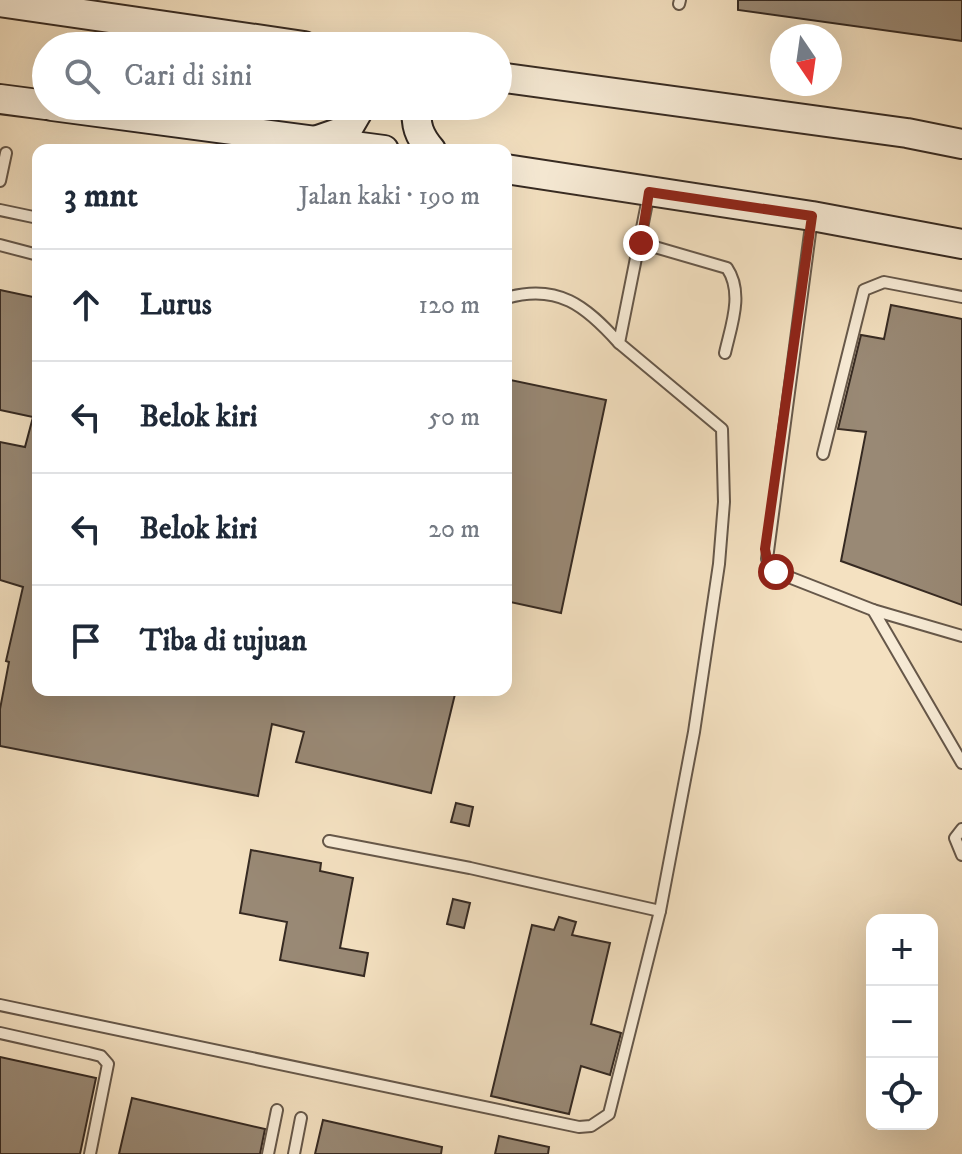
<!DOCTYPE html>
<html lang="id">
<meta charset="utf-8">
<style>
:root{--surface:#fff;--page:#f6f6f7;--text:#1f2937;--muted:#747a83;--line:#e0e1e3}
body{margin:0;font-family:"IM FELL DW Pica",serif;background:var(--page);color:var(--text)}
.controls{position:absolute;right:24px;bottom:24px;display:grid;overflow:hidden;border-radius:16px;box-shadow:0 8px 32px #0002}
.controls button{width:72px;height:72px;display:grid;place-items:center;padding:0;border:0;border-bottom:2px solid var(--line);background:var(--surface);color:var(--text);font:40px sans-serif}
.compass{position:absolute;left:770px;top:24px;width:72px;height:72px;border-radius:50%;background:var(--surface);box-shadow:0 8px 32px #0002;rotate:167deg}
.stop{position:absolute;width:24px;height:24px;margin:-18px;border:6px solid #8f2418;border-radius:50%;background:#fff}
.stop.end{background:#8f2418;border-color:#fff;box-shadow:0 2px 8px #0008}
.list{margin:0;padding:0;list-style:none}
h2{display:flex;justify-content:space-between;align-items:center;height:104px;margin:0;padding:0 32px;font-size:34px}
h2 small{font-size:26px;font-weight:400;color:var(--muted)}
.list li{display:grid;grid-template-columns:52px 1fr auto;gap:24px;align-items:center;box-sizing:border-box;height:112px;padding:0 32px;border-top:2px solid var(--line)}
.list b{display:block;font-size:30px;white-space:nowrap}
.list em{font-size:26px;font-style:normal;color:var(--muted)}
.icon{flex:none;width:44px;height:44px;fill:none;stroke:currentColor;stroke-width:2;stroke-linecap:round;stroke-linejoin:round}
.map{position:relative;flex:none;width:962px;height:1154px;overflow:hidden}
.search{position:absolute;background:var(--surface);box-shadow:0 8px 32px #0002;left:32px;top:32px;width:480px;height:88px;display:flex;align-items:center;gap:20px;box-sizing:border-box;padding:0 28px;border-radius:44px;color:var(--muted);font-size:30px}
.panel{position:absolute;background:var(--surface);box-shadow:0 8px 32px #0002;left:32px;top:144px;width:480px;height:552px;border-radius:16px}
.map>svg:first-child{display:block}
.building{fill:#998975;stroke:#362a22;stroke-width:2}
.lines{fill:none;stroke-linecap:round;stroke-linejoin:round}
.lane-casing{stroke:#66584a;stroke-width:14}
.secondary-casing{stroke:#362a22;stroke-width:32}
.lane{stroke:#f8ecd7;stroke-width:10}
.secondary{stroke:#f8ecd7;stroke-width:28}
.route{stroke:#8f2418;stroke-width:10}
</style>
<div class="map">
<svg width="962" height="1154" viewBox="0 0 962 1154">
<rect width="100%" height="100%" fill="#f4e1c1"/>
<filter id="stains"><feTurbulence type="fractalNoise" baseFrequency=".0025" numOctaves="4"/><feColorMatrix values="0 0 0 0 .2 0 0 0 0 .09 0 0 0 0 .02 0 0 0 .5 -.17"/></filter>
<radialGradient id="worn" r=".72"><stop offset=".6" stop-color="#630" stop-opacity="0"/><stop offset="1" stop-color="#630" stop-opacity=".3"/></radialGradient>
<g class="building">
<path d="M738,0H962V41L738,10Z"/>
<path d="M0,290L38,298V690H456L431,793L296,762L304,732L272,724L258,796L0,746V709L9,662L6,661L23,587L0,580V442L25,447L33,417L0,410Z"/>
<path d="M891,305L962,319V605L841,561L866,432L838,429L861,335L884,339Z"/>
<path d="M506,379L606,400L561,613L506,601Z"/>
<path d="M456,803L473,807L469,826L451,822Z"/>
<path d="M251,850L321,863L320,871L353,878L340,948L368,953L364,976L280,960L287,922L240,913Z"/>
<path d="M453,899L470,903L464,928L447,924Z"/>
<path d="M559,917L576,922L572,935L610,943L591,1024L621,1033L610,1075L581,1066L569,1114L491,1096L532,925L554,930Z"/>
<path d="M0,1057L96,1078L80,1154H0Z"/>
<path d="M132,1098L265,1129L260,1154H119Z"/>
<path d="M323,1120L442,1147L441,1154H315Z"/>
<path d="M499,1136L549,1147L548,1154H495Z"/>
</g>
<g class="lines">
<g class="lane-casing">
<g id="lane">
<path d="M679,4L680,0"/>
<path d="M0,181L6,153"/>
<path d="M0,210L38,218"/>
<path d="M812,218L767,559L776,572L873,610"/>
<path d="M641,243L727,268C744,293 731,326 725,353"/>
<path d="M0,245L38,255"/>
<path d="M506,298C558,283 586,306 619,343"/>
<path d="M823,454L864,290L884,282L962,297"/>
<path d="M962,636L873,610L962,763"/>
<path d="M962,829L955,838L962,855"/>
<path d="M329,841L470,868L660,911"/>
<path d="M0,1005L579,1127L591,1126L609,1114L660,911L694,732L719,564L724,502L722,429L619,343L649,193"/>
<path d="M0,1033L89,1053L101,1056L108,1064L90,1154"/>
<path d="M268,1154L277,1110"/>
<path d="M294,1154L301,1118"/>
</g>
</g>
<g class="secondary-casing">
<g id="secondary">
<path d="M0,2L304,46"/>
<path d="M498,77L907,133L962,144"/>
<path d="M0,99L46,105"/>
<path d="M52,106L384,150"/>
<path d="M417,106C415,125 419,136 431,150"/>
<path d="M318,140L347,130L361,106"/>
<path d="M506,169L812,216L962,244"/>
</g>
</g>
<use href="#lane" class="lane"/>
<use href="#secondary" class="secondary"/>
</g>
<g class="lines">
<path class="route" d="M641,243L649,192L812,216L765,549L768,564L776,572"/>
</g>
<rect width="100%" height="100%" filter="url(#stains)"/>
<rect width="100%" height="100%" fill="url(#worn)"/>
</svg>
<div class="controls">
<button>+</button>
<button>−</button>
<button><svg class="icon" aria-label="locate" viewBox="0 0 24 24"><circle cx="12" cy="12" r="6"/><path d="M12 2v4M12 18v4M2 12h4M18 12h4"/></svg></button>
</div>
<svg class="compass" viewBox="-18 -18 36 36"><path d="M0-13l5 13h-10z" fill="#e53935"/><path d="M0 13l5-13h-10z" fill="#747a83"/></svg>
<div class="stop" style="left:776px;top:572px"></div>
<div class="stop end" style="left:641px;top:243px"></div>
<div class="search"><svg class="icon" aria-label="search" viewBox="0 0 24 24"><circle cx="10" cy="10" r="6"/><path d="M15 15l6 6"/></svg>Cari di sini</div>
<section class="panel">
<h2>3 mnt<small>Jalan kaki · 190 m</small></h2>
<ul class="list">
<li><svg class="icon" aria-label="ahead" viewBox="0 0 24 24"><path d="M12 20V5M6 11l6-6 6 6"/></svg><div><b>Lurus</b></div><em>120 m</em></li>
<li><svg class="icon" aria-label="left" viewBox="0 0 24 24"><path d="M17 20v-9H6M10 6l-5 5 5 5"/></svg><div><b>Belok kiri</b></div><em>50 m</em></li>
<li><svg class="icon" aria-label="left" viewBox="0 0 24 24"><path d="M17 20v-9H6M10 6l-5 5 5 5"/></svg><div><b>Belok kiri</b></div><em>20 m</em></li>
<li><svg class="icon" aria-label="arrive" viewBox="0 0 24 24"><path d="M6 21V4h12l-3 4 3 4H6"/></svg><div><b>Tiba di tujuan</b></div></li>
</ul>
</section>
</div>
